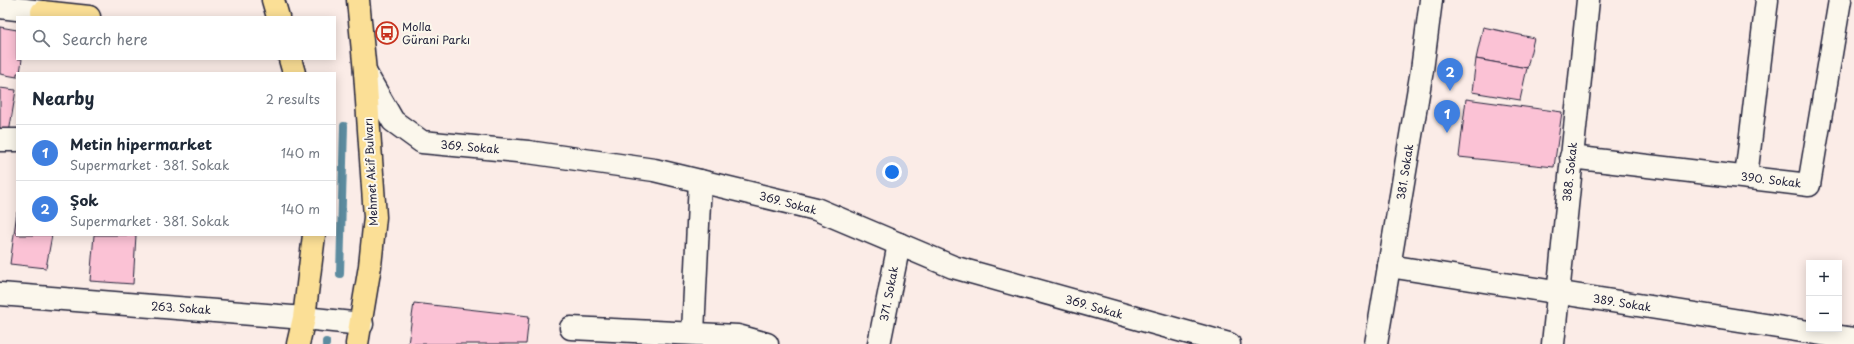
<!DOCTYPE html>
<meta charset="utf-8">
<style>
:root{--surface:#fff;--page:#f6f6f7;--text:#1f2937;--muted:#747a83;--line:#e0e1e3;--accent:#c8321e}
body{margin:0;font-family:"Playpen Sans",sans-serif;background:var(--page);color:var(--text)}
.controls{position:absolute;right:12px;bottom:12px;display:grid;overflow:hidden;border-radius:0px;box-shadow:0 2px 10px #0003}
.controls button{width:36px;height:36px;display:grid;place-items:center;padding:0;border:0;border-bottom:1px solid var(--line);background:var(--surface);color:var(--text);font:20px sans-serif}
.you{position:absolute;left:892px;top:172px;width:14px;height:14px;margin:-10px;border:3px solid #fff;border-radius:50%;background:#1a73e8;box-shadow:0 0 0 6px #1a73e833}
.badge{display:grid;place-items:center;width:26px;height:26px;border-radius:50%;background:var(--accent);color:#fff;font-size:13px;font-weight:700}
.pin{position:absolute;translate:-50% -33px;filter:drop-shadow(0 1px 2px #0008)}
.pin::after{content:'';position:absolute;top:21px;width:14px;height:12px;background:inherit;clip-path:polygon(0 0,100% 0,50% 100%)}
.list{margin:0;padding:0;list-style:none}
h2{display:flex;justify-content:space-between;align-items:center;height:52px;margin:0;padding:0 16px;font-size:17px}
h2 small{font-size:13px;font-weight:400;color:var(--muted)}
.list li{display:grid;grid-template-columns:26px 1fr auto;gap:12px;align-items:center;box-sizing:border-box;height:56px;padding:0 16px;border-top:1px solid var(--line)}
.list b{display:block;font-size:15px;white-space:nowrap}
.list p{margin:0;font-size:13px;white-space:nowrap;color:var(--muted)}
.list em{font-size:13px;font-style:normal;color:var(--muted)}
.icon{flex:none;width:22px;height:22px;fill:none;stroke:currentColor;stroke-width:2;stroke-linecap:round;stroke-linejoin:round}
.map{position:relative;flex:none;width:1854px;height:344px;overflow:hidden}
.search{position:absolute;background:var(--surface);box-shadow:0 2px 10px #0003;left:16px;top:16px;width:320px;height:44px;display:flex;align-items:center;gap:10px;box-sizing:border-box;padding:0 14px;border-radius:0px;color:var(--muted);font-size:15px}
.panel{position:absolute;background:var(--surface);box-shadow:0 2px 10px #0003;left:16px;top:72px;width:320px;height:164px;border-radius:0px}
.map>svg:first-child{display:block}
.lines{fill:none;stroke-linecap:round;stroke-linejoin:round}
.stream{stroke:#5d8ca0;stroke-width:8}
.building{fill:#fbc2d5;stroke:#22223b}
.minor-casing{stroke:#22223b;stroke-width:25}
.tertiary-casing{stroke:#22223b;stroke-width:25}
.primary-casing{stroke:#22223b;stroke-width:25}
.minor{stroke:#fbf7ec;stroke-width:22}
.tertiary{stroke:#fbf7ec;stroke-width:22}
.primary{stroke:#fbdf96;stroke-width:22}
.labels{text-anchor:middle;stroke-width:4;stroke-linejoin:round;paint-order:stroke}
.poi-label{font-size:11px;fill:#22223b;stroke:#fbf7ec;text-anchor:start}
.street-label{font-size:11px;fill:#22223b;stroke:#fbf7ec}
</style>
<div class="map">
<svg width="1854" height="344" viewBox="0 0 1854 344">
<rect width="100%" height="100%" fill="#fbece7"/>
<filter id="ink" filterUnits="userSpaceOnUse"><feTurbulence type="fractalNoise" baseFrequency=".025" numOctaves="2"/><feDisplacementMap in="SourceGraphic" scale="8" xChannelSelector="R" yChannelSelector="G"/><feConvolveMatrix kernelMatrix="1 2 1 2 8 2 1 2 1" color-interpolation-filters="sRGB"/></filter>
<g filter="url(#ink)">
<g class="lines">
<g class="stream">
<path d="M340,274L344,126"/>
<path d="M326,344V342"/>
</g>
</g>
<g class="building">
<path d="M0,27L17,30V59H22L20,73H17V77L0,74Z"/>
<path d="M1483,27L1534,38L1527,68L1476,59Z"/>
<path d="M1476,59L1527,68L1520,100L1472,92Z"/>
<path d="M0,88L16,90L9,133L0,131Z"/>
<path d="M1466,99L1562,112L1554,167L1459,157Z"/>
<path d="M17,212V235H52L46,268L10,264Z"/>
<path d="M94,235H136L133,284L90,281Z"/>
<path d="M414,303L529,316L526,344H408Z"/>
</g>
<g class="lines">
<g class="minor-casing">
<g id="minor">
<path d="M365,72L393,121L422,142L528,152L654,170L816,209L953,267L1229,344"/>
<path d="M0,140H17"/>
<path d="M1571,157L1809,185L1840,0"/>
<path d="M1746,177L1767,0"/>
<path d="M1389,266L1854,339"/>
<path d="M571,328L738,336L767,344"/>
<path d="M693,333L700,181"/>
<path d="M879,344L899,244"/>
<path d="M1553,344L1588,0"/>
</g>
</g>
<g class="tertiary-casing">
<g id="tertiary">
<path d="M0,7L42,12"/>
<path d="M0,294L304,318L362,324"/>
<path d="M1376,344L1422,70L1431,0"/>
</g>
</g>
<g class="primary-casing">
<g id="primary">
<path d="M273,0L278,17"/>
<path d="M42,12L89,17"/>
<path d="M290,59L294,73"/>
<path d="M298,344L304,318L314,235"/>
<path d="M357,344L370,266L375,217L365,72L358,0"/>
</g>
</g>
<use href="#minor" class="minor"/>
<use href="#tertiary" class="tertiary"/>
<use href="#primary" class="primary"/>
</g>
</g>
<defs>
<g id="bus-ring" transform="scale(1.15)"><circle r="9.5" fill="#fbf7ec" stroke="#c8321e" stroke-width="1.5"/><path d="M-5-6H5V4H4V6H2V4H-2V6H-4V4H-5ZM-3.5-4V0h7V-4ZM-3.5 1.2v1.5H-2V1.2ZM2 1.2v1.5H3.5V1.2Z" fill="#c8321e"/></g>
</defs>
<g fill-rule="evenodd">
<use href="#bus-ring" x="387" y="33"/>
</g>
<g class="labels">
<g class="poi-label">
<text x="402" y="31">Molla<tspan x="402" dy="13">Gürani Parkı</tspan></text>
</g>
<g class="street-label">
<text transform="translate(470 147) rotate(5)" y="4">369. Sokak</text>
<text transform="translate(371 172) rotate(-93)" y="4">Mehmet Akif Bulvarı</text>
<text transform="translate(1405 172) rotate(-81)" y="4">381. Sokak</text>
<text transform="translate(1570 172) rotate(-84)" y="4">388. Sokak</text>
<text transform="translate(1771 180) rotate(7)" y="4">390. Sokak</text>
<text transform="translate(788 203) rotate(15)" y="4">369. Sokak</text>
<text transform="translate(889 294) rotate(-79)" y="4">371. Sokak</text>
<text transform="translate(1622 303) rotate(9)" y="4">389. Sokak</text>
<text transform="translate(1094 307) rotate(16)" y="4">369. Sokak</text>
<text transform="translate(181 308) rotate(4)" y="4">263. Sokak</text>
</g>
</g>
</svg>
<div class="controls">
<button>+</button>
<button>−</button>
</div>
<div class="you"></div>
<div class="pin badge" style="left:1447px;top:133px;background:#3f7fe0">1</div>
<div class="pin badge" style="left:1450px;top:91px;background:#3f7fe0">2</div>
<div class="search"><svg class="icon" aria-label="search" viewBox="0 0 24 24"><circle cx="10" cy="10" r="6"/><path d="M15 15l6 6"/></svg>Search here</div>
<section class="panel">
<h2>Nearby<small>2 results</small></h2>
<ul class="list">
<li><span class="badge" style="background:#3f7fe0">1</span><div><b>Metin hipermarket</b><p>Supermarket · 381. Sokak</p></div><em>140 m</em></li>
<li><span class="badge" style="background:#3f7fe0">2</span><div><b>Şok</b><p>Supermarket · 381. Sokak</p></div><em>140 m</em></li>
</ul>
</section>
</div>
